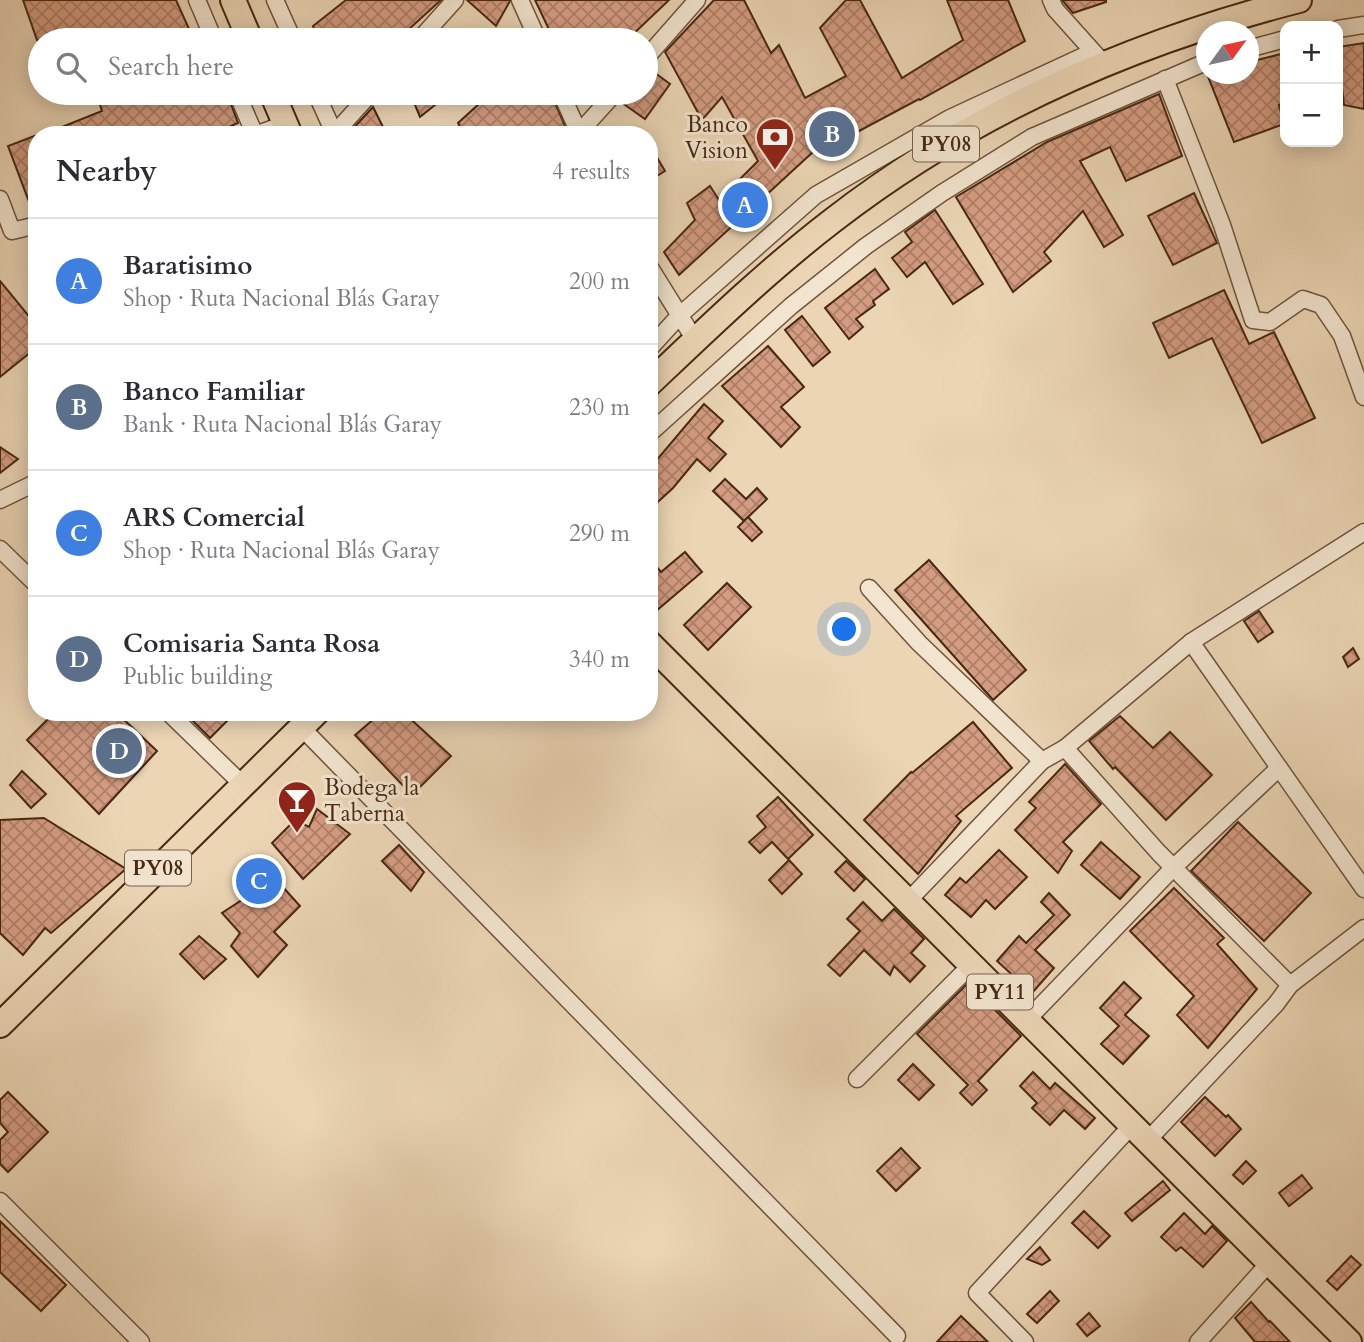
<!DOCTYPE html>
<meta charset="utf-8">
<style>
:root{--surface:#fff;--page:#f7f7f7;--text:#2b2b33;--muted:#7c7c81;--line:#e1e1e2;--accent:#8f2418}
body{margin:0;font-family:Cardo,serif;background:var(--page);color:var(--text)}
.controls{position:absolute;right:21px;top:21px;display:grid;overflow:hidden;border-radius:14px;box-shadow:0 4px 18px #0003}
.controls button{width:63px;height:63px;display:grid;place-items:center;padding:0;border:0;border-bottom:2px solid var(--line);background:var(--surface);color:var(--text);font:35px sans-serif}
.compass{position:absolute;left:1196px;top:21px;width:63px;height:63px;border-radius:50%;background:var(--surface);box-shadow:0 4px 18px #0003;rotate:57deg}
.you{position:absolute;left:845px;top:630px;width:24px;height:24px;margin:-18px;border:5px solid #fff;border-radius:50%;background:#1a73e8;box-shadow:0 0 0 10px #1a73e833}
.badge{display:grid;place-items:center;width:46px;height:46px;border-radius:50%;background:var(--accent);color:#fff;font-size:23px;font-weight:700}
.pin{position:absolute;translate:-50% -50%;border:4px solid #fff;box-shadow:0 2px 7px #0006}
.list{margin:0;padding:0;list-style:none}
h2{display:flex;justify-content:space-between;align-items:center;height:91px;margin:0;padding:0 28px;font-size:30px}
h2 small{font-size:23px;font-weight:400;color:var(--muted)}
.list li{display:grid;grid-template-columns:46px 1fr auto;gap:21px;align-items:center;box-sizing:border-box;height:126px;padding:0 28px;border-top:2px solid var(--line)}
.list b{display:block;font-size:26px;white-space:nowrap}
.list p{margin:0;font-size:23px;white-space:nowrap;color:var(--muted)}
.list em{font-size:23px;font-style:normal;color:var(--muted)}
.icon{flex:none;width:38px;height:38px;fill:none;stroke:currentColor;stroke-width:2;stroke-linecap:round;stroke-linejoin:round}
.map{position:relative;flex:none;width:1364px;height:1342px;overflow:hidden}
.search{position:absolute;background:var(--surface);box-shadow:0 4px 18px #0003;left:28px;top:28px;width:630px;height:77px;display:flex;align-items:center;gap:18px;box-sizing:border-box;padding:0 24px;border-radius:38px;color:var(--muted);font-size:26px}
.panel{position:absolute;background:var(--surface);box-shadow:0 4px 18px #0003;left:28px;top:126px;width:630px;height:595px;border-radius:28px}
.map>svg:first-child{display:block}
.building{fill:url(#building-cross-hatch);stroke:#482813;stroke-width:2}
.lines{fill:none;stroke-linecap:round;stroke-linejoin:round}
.minor-casing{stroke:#71533c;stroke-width:19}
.highway-casing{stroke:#482813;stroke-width:28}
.minor{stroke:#f2e4cf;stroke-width:16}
.highway{stroke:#ebd5b5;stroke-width:24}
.labels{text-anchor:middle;stroke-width:6;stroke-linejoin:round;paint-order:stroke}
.shield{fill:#f2e4cf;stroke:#7b604b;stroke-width:2}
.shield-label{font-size:21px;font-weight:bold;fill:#482813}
.poi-label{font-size:23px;fill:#482813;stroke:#f2e4cf;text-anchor:end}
</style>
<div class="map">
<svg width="1364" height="1342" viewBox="0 0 1364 1342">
<defs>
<pattern id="building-cross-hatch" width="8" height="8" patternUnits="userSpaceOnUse" patternTransform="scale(1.75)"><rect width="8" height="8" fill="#d49c81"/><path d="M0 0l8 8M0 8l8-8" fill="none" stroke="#ae7f68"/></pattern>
</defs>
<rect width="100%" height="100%" fill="#ebd5b5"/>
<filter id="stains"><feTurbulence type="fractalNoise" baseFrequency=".00286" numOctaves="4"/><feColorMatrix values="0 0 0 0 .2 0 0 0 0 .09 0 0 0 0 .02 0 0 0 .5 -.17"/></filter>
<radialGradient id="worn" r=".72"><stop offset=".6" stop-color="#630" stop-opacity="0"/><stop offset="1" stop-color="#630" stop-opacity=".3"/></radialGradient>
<g class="building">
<path d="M23,0H176L194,40H37Z"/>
<path d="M346,0H441L397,40H318L313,26Z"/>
<path d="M467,0H510V1L496,26Z"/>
<path d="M535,0H669L627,40H554Z"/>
<path d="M714,0H744L771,53L779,45L805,98L846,76L820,28L846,0H860L902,78L963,40L947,0H1008L1025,41L920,100L919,99L829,147L826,140L679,275L664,252L695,220L687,203L710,186L719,200L758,161L722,97L702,120L665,52Z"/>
<path d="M1062,0H1106V2L1073,13Z"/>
<path d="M1364,43V109L1344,105L1342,88L1338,89V47Z"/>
<path d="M1285,53V103L1279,105L1284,124L1234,142L1207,74H1249V62Z"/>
<path d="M651,70L670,84L645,119L621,102L628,93H646V75Z"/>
<path d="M96,93H227L238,123L210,135H42L102,111Z"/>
<path d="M410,93H450L420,117Z"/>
<path d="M491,93H551L565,126L556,135H464L458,123Z"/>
<path d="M1159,94L1182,156L1126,181L1110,147L1080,161L1123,235L1104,247L1083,211L1044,252L1051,261L1013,292L956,197L1047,142Z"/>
<path d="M373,107L387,135H347Z"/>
<path d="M37,135V215H34L8,146Z"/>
<path d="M649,144L665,171L649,181Z"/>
<path d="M1194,193L1217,243L1173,265L1148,216Z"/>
<path d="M935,210L983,284L953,304L925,262L907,277L892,258L912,242L905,232Z"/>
<path d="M875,269L889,289L873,301L875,305L856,319L863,327L849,339L825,308Z"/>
<path d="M0,281L37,326V347L0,377Z"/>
<path d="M1224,290L1249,344L1274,332L1315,418L1262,443L1212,338L1169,358L1153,323Z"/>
<path d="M802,316L830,352L813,366L785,330Z"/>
<path d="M768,346L804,387L781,407L800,427L781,447L722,386Z"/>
<path d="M704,404L723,421L708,438L726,454L710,471L697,459L673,488L649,510V469Z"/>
<path d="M0,447L18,459L0,473Z"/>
<path d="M725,479L746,499L757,488L767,499L744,521L713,491Z"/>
<path d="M748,517L762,532L752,541L738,527Z"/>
<path d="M685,552L702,572L656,611L649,603V558L661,572Z"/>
<path d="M929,560L1026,670L993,700L895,590Z"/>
<path d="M727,583L751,607L708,650L684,625Z"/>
<path d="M1259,611L1273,632L1258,642L1244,621Z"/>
<path d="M1353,648L1359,659L1348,667L1343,657Z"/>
<path d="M55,712H116L157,751L99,814L27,740Z"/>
<path d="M184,712H223L229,719L210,738Z"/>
<path d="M382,712H403L451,756L412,795L355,735Z"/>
<path d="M1120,716L1153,748L1170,732L1212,775L1166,820L1115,767L1113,769L1089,741Z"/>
<path d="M973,722L1012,768L956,816L961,821L918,874L864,820L911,772L912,773Z"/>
<path d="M1065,764L1101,804L1063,842L1072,851L1058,873L1015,830L1036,808L1029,802Z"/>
<path d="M22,771L46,794L31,808L10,785Z"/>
<path d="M778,797L813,835L788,859L772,842L760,853L749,842L766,827L757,816Z"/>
<path d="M317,809L350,834L303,879L272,843L295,820L309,827Z"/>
<path d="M44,818L126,869L51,933L45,928L23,955L0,933V820Z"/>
<path d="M1238,822L1311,893L1264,941L1191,871Z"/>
<path d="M1101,842L1140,877L1120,899L1081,865Z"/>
<path d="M399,845L424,872L411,891L382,861Z"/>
<path d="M999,850L1027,877L995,909L986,900L971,917L945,895L960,878L966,883Z"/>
<path d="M789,860L802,874L782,894L769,880Z"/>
<path d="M846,861L865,879L854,891L835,872Z"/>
<path d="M262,864L300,906L274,932L287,945L258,977L231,946L240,933L222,913L251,894L240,881Z"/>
<path d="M1174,888L1224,938L1217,944L1257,989L1208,1048L1177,1015L1194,996L1130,931Z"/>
<path d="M1049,893L1070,915L1035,950L1054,968L1032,993L997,961L1019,936L1026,943L1054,915L1041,902Z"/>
<path d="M863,902L882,921L894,909L924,939L911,953L925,966L910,982L894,966L890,975L864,950L840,976L828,965L860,931L847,919Z"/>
<path d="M199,936L226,959L204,979L180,954Z"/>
<path d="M1124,982L1141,998L1125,1015L1149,1036L1123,1064L1101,1044L1119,1026L1100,1008Z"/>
<path d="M968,983L1021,1036L978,1081L987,1090L972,1105L960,1093L968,1085L917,1034Z"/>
<path d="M913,1064L934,1085L919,1100L898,1080Z"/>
<path d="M1033,1072L1050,1089L1055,1083L1095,1118L1085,1129L1064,1110L1050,1125L1032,1108L1037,1103L1020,1086Z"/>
<path d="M8,1092L48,1132L8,1172L0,1164V1140L8,1132L0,1123V1100Z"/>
<path d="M1205,1097L1226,1117L1228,1115L1241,1129L1215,1156L1181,1122Z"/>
<path d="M901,1148L920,1168L896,1191L877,1171Z"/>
<path d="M1246,1161L1256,1171L1243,1184L1233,1175Z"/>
<path d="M1302,1175L1312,1188L1289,1206L1279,1193Z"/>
<path d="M1163,1181L1170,1190L1132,1221L1125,1213Z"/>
<path d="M1084,1211L1110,1236L1098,1248L1072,1223Z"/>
<path d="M1184,1213L1205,1234L1212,1226L1227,1241L1203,1267L1181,1247L1176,1251L1161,1237Z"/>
<path d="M0,1221L66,1285L41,1311L0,1272Z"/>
<path d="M1040,1247L1050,1260L1042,1265L1027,1259Z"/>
<path d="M1351,1256L1361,1265L1337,1290L1327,1281Z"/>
<path d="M1050,1291L1059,1301L1037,1323L1027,1314Z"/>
<path d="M1251,1302L1269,1322L1270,1321L1290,1342H1255L1235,1318Z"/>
<path d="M1089,1313L1100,1326L1087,1336L1077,1324Z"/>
<path d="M961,1316L988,1342H937Z"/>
</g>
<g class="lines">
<g class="minor-casing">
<g id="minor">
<path d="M197,0L214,40"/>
<path d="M275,0L293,40"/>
<path d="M520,0L538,40"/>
<path d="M1051,0L1055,9L1098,57"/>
<path d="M1338,29L1364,25"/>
<path d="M419,40L455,0"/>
<path d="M1248,49L1285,39"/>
<path d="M646,58L697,0"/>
<path d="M1165,79L1222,225L1253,320L1270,322L1303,299L1321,305L1342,336L1364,397"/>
<path d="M237,93L255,135L285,124"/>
<path d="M316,93L335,135"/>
<path d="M561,93L580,135"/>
<path d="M333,135L371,93"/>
<path d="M577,135L615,93"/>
<path d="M0,199L12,231L37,225"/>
<path d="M649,266L695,340"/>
<path d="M649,349L680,315L816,195L950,118L1092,52"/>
<path d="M649,434L791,306L866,246L942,193L1032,137L1206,62"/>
<path d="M0,500L37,482"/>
<path d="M0,549L37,585"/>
<path d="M869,588L919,643L1042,761"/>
<path d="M1191,642L1364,889"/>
<path d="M168,712L242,784"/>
<path d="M302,728L897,1336"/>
<path d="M1065,748L1191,642L1364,532"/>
<path d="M908,901L1042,761L1065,748L1159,853L1290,985L1276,1004L1148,1140"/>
<path d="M1290,985L1364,928"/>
<path d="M1028,1019L1174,867L1279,768"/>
<path d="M857,1079L972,964"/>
<path d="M0,1201L141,1342"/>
<path d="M1025,1342L977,1293L1133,1124"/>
<path d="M1198,1342L1270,1262"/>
</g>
</g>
<g class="highway-casing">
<g id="highway">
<path d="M233,0L250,40"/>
<path d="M272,93L290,135"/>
<path d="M649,384C708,328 767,271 832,221C970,114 1130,43 1299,0"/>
<path d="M649,643L1349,1342"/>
<path d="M0,1025L317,712"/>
</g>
</g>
<use href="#minor" class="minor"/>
<use href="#highway" class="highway"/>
</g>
<defs>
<g id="bank-pin" transform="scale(2.0125)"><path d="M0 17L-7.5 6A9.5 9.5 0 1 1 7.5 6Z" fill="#8f2418" stroke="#f2e4cf"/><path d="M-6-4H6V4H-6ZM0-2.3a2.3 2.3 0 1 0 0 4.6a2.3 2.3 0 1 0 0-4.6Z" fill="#fff"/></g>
<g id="bar-pin" transform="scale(2.0125)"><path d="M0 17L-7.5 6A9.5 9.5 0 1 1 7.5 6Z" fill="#8f2418" stroke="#f2e4cf"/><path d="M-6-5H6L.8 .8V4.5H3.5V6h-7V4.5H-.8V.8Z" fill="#fff"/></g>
</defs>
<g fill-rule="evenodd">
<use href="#bank-pin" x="775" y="137"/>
<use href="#bar-pin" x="297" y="800"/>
</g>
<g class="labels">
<g class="shield">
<rect x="913" y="126.5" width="66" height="35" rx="5"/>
<rect x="125" y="850.5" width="66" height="35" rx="5"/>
<rect x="967" y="974.5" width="66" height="35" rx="5"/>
</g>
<g class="shield-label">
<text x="946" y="151">PY08</text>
<text x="158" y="875">PY08</text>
<text x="1000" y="999">PY11</text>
</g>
<g class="poi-label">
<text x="748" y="132">Banco<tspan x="748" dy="26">Vision</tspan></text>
<text x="324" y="795" text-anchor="start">Bodega la<tspan x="324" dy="26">Taberna</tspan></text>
</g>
</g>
<rect width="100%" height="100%" filter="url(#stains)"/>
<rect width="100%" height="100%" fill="url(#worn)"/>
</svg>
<div class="controls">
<button>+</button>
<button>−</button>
</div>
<svg class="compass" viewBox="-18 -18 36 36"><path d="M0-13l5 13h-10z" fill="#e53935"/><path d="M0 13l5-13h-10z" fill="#7c7c81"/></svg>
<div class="you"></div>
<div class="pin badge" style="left:745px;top:205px;background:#3f7fe0">A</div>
<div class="pin badge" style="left:832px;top:134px;background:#5c6f8a">B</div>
<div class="pin badge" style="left:259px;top:881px;background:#3f7fe0">C</div>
<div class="pin badge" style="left:119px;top:751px;background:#5c6f8a">D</div>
<div class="search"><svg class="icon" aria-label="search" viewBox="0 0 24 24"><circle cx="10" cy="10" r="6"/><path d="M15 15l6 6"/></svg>Search here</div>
<section class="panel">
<h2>Nearby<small>4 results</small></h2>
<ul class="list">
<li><span class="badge" style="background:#3f7fe0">A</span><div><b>Baratisimo</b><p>Shop · Ruta Nacional Blás Garay</p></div><em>200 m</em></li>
<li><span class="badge" style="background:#5c6f8a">B</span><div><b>Banco Familiar</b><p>Bank · Ruta Nacional Blás Garay</p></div><em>230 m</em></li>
<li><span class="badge" style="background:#3f7fe0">C</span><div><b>ARS Comercial</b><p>Shop · Ruta Nacional Blás Garay</p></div><em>290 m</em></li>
<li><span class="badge" style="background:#5c6f8a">D</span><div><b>Comisaria Santa Rosa</b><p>Public building</p></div><em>340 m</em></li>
</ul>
</section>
</div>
